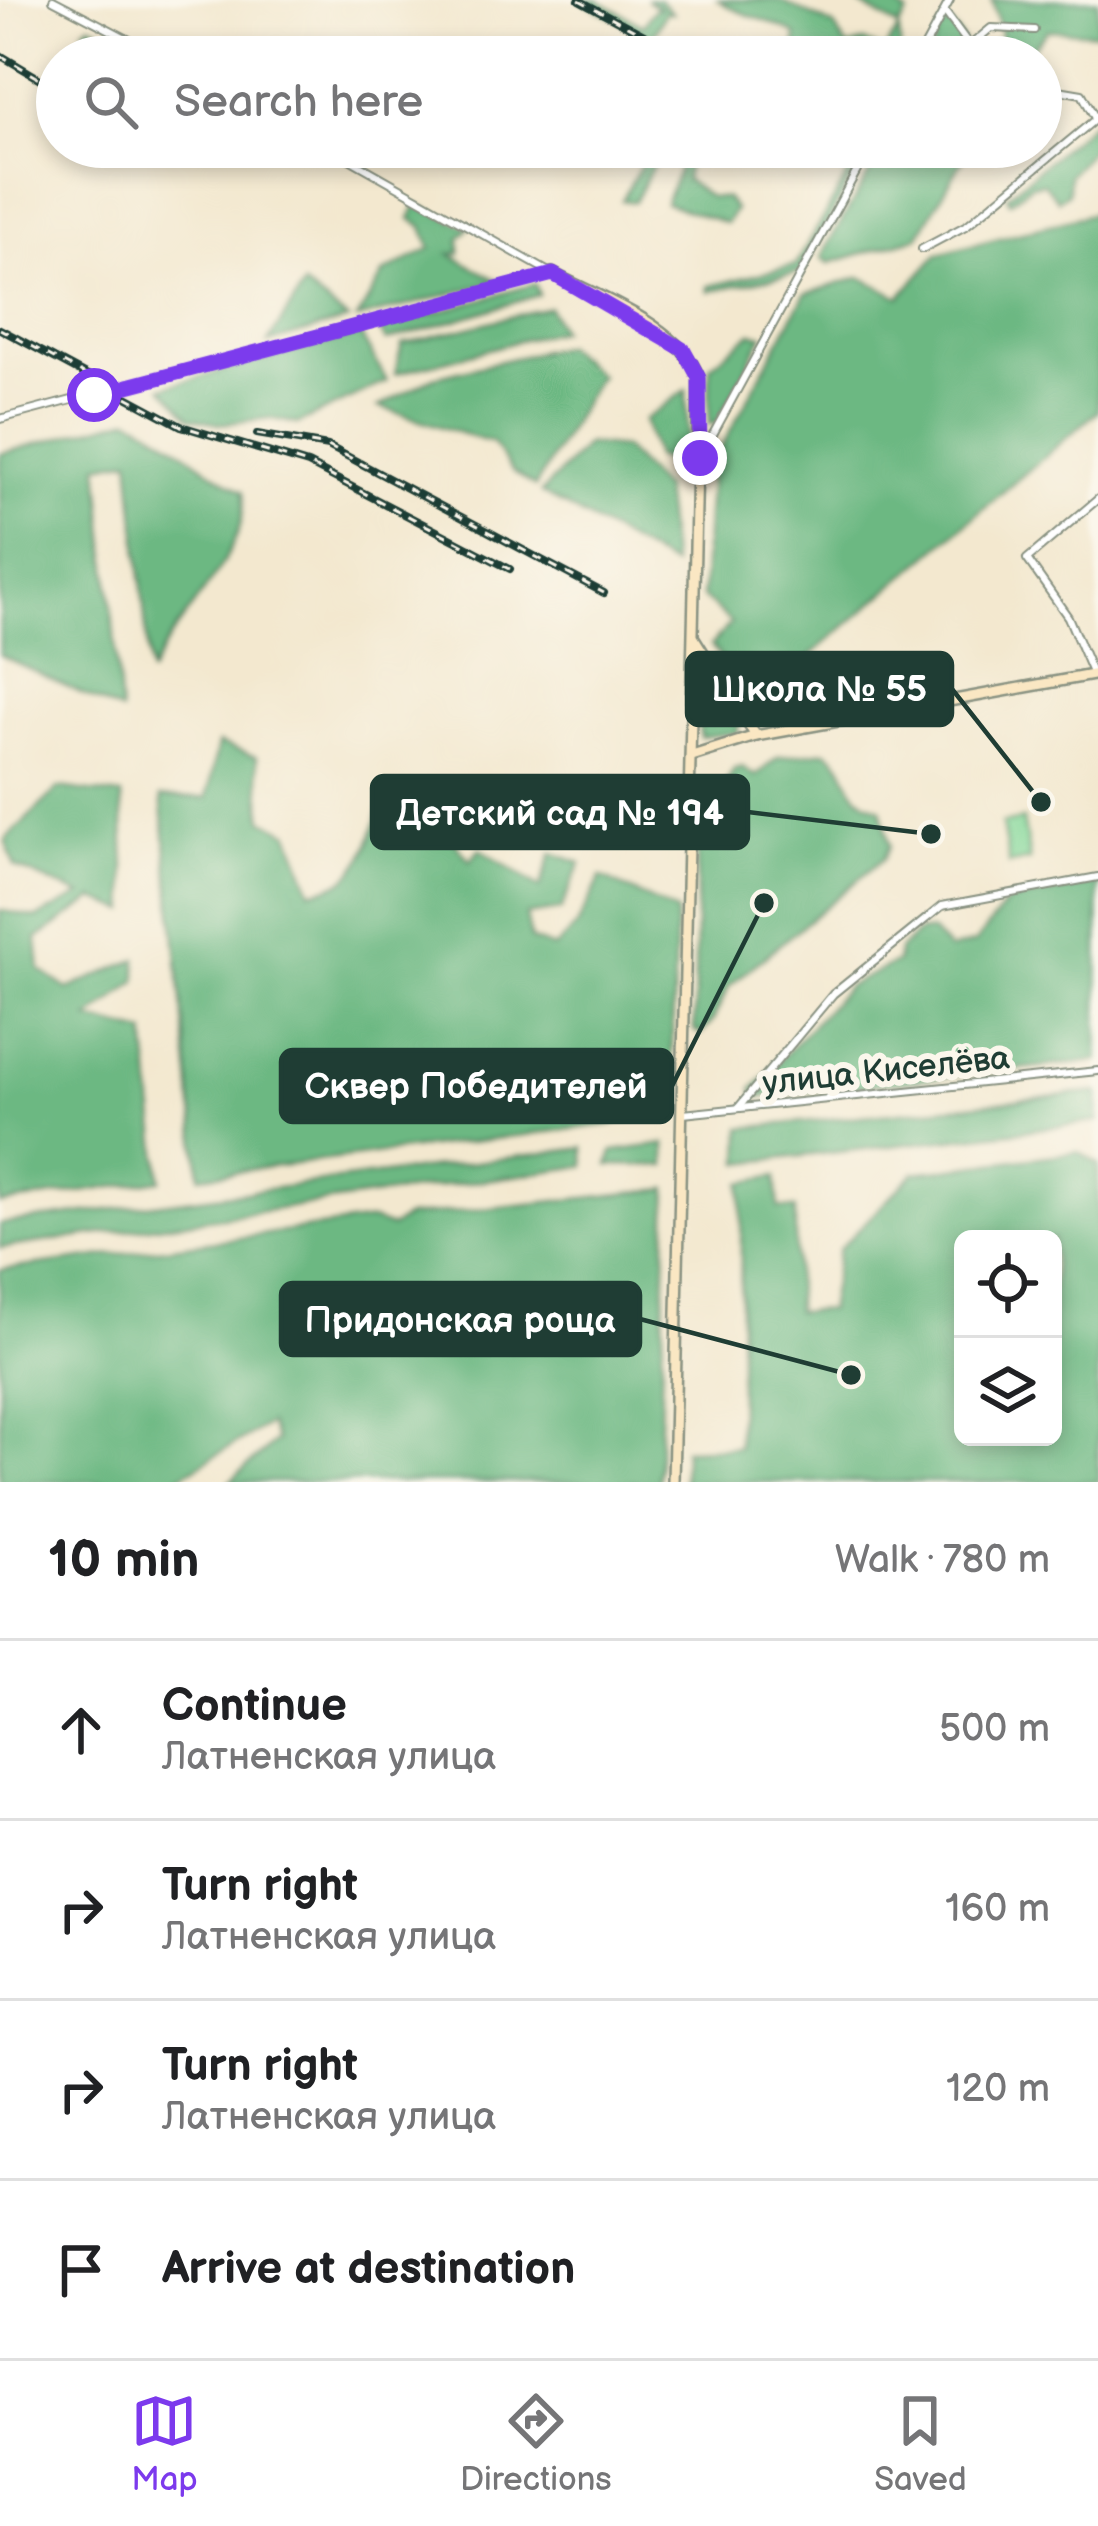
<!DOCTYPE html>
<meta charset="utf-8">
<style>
:root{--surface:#fff;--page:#f6f6f6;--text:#202124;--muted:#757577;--line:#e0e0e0;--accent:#7c3aed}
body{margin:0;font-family:"Balsamiq Sans",sans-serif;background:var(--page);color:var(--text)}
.controls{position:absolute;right:36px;bottom:36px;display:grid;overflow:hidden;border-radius:18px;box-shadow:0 6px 18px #0003}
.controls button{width:108px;height:108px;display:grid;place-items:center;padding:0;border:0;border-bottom:3px solid var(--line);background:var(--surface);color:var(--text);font:60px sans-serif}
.stop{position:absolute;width:36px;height:36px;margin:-27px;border:9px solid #7c3aed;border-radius:50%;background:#fff}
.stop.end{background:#7c3aed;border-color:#fff;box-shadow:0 3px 12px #0008}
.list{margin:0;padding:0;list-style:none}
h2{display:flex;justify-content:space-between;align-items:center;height:156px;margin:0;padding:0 48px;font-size:51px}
h2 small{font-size:39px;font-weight:400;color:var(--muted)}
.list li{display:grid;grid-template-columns:78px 1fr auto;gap:36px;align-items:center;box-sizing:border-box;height:180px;padding:0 48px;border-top:3px solid var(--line)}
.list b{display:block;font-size:45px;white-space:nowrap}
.list p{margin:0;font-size:39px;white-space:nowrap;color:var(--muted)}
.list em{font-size:39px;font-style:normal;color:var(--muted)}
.icon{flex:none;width:66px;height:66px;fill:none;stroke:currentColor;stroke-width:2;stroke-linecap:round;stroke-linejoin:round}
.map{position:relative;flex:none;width:1098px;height:1482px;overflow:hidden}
.search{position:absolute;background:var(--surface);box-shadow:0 6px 18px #0003;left:36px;right:36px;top:36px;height:132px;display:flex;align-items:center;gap:30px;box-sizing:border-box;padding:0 42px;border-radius:66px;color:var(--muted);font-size:45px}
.sheet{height:876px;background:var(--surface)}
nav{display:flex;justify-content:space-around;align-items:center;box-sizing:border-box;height:168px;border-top:3px solid var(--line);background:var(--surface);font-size:33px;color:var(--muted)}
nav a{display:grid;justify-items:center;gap:6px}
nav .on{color:var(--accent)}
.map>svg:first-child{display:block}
.green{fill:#85d89a;stroke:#528a67;stroke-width:3}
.forest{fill:#6cb882;stroke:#467a5b;stroke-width:3;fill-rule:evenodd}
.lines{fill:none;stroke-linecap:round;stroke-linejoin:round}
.street-casing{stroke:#899282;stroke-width:10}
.secondary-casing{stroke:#899282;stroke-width:14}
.street{stroke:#fff;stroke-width:6}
.secondary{stroke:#fae7c3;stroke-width:9}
.rail-casing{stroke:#1f3d34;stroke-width:8}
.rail{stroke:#fbf7ec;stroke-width:3;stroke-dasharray:9;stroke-linecap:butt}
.route{stroke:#7c3aed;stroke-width:15}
.labels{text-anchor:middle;stroke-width:12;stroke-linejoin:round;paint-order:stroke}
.street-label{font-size:33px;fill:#1f3d34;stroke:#fbf7ec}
.leader{fill:none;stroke:#1f3d34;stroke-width:4.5}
.callout-dot{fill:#1f3d34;stroke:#fbf7ec;stroke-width:4.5}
.callout{fill:#1f3d34;stroke:#1f3d34;stroke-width:4.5}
.callout-label{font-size:36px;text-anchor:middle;font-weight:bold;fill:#fff}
</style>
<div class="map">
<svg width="1098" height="1482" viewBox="0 0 1098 1482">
<rect width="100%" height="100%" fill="#fbf7ec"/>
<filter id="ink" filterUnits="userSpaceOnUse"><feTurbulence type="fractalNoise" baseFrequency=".00833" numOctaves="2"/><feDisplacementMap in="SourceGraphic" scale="24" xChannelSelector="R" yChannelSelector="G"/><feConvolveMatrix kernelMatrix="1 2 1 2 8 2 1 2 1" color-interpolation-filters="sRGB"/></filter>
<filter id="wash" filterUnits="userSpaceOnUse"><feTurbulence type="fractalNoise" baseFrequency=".004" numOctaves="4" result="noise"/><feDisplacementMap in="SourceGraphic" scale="48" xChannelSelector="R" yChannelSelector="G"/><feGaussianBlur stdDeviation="2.7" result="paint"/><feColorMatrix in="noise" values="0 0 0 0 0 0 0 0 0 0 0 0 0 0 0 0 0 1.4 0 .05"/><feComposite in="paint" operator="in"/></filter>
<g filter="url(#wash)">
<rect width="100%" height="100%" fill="#f3e8cf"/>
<path class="green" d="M1023,820L1030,860L1009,864L1002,824Z"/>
<g class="forest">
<path d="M579,0H597L643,25L655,8H661L646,0H660L672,13L666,12L652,38Z"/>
<path d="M718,0H779L834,26L847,48L865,42L884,51L899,29L901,57H796V35C769,18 744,18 718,0Z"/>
<path d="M852,0H891L908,14L899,27Z"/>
<path d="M992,0H1098V33L1048,30L1024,57H993L1001,33Z"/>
<path d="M90,24L153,57H122L120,46L84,29Z"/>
<path d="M952,25L964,42L946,57L930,55L941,26Z"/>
<path d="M1098,117V142L1069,175L1068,193L1058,200L1044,183L1031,185L1010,202L1007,196Z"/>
<path d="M651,147H663L634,202L622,200Z"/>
<path d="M822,147H859L860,154L868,147L801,272L709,291L708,286L796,265L856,160H833Z"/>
<path d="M885,147H970L918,237L829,263L822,258L827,246Z"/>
<path d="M688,161L685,179L709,197L726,198L735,210L726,223L665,203L681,163Z"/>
<path d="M416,204L469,228L460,238V253L450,254L498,281L357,319L384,273L431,248L423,227L411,219Z"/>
<path d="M1098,212V411L755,703L711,645L731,623L702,597L710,468L805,294L861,277L900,297L938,254Z"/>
<path d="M535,284L539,295L386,341L379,329Z"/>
<path d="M304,286L348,320L268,343Z"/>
<path d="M549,307L560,330L395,374L402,344Z"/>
<path d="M751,333L763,335L718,423L709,424L710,366Z"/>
<path d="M360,334L387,381L297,424L270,418L219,424L191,418L163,387Z"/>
<path d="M564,346L599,375L535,487L512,471L492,443L379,407L434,377Z"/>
<path d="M686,390L689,469L655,457L644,420Z"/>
<path d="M130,418C172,438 202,469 243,491C253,553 173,616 150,675L130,459L99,465L121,712L0,655V454Z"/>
<path d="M587,444L623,448L663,489L672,566L541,493Z"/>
<path d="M727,699L738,718V733L700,737L699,723Z"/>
<path d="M218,743L257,757L263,819L290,833L311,890C363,889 373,835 383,795C425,800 445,830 470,861L480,849L540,888L552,853L581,863L561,910L526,915L531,940L554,948L577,926L601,877L676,912L670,1110L612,1124L200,1176L161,797L207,798Z"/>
<path d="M826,751C854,766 839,795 881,808L890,846L884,858L729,986L712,1022L700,1034L694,1030L698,806L722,790L734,769L742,767L756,776L778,757Z"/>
<path d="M59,788L122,796L127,911L94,899L37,939L40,970L68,989L137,959V981L89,1019L146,1033L161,1180L0,1204V910L37,918L81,895L15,867L5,840Z"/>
<path d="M1098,883V1061L756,1097L753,1089L848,986L897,962L899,950L920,931L932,932L949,950L975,943L1007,902Z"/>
<path d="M1098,1092V1122L741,1163L742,1128Z"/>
<path d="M666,1144V1166L609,1165L613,1151Z"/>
<path d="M584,1148L585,1166L0,1248V1224Z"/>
<path d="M1079,1152L1098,1164V1482H683L684,1449L738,1447L742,1183L776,1176L779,1208L795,1209L796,1312L828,1310L839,1249L914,1173ZM1053,1239V1437H963V1239Z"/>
<path d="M668,1189L658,1482H229L276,1441L269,1424L170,1482H0V1270L372,1220L391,1227L407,1217Z"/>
</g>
</g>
<g filter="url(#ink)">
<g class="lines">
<g class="street-casing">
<g id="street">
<path d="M53,0L162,57"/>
<path d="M945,12L978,57"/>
<path d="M919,57L950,0"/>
<path d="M956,57L991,28L1034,30"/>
<path d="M1041,87L1082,94L1095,118"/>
<path d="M328,147L549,272"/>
<path d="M998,147L1002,154"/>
<path d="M922,249L967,225L1098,117"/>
<path d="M0,419L552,273"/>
<path d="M700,458L870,147"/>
<path d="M1093,675L1068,617L1027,559L1098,499"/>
<path d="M738,1108L833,994L942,906L1098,877"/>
<path d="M683,1114L1098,1071"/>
</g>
</g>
<g class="secondary-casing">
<g id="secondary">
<path d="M552,273C600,298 680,325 699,378L673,1482"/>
<path d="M694,638L756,736"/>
<path d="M692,756L756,736L1098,674"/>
</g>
</g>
<use href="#street" class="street"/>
<use href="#secondary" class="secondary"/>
<g class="rail-casing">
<g id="rail">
<path d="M579,0L685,57"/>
<path d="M0,55L57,89"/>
<path d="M0,329L181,426L308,464L510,569"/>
<path d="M257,434L328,446L604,593"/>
</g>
</g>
<use href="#rail" class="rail"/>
</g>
</g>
<g class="lines" filter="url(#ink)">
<path class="route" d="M94,395L553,274L684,350L699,378L700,458"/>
</g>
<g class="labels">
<g class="street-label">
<text transform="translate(886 1069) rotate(-6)" y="12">улица Киселёва</text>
</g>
</g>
<path class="leader" d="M1041 802L952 689M931 834L748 812M764 903L672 1086M851 1375L640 1319"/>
<g class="callout-dot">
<circle cx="1041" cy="802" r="12"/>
<circle cx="931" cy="834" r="12"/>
<circle cx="764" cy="903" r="12"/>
<circle cx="851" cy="1375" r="12"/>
</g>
<g class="callout">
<rect x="687" y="653" width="265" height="72" rx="12"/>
<rect x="372" y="776" width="376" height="72" rx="12"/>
<rect x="281" y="1050" width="391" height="72" rx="12"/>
<rect x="281" y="1283" width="359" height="72" rx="12"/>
</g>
<g class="callout-label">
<text x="819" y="701">Школа № 55</text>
<text x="560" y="825">Детский сад № 194</text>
<text x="476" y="1098">Сквер Победителей</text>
<text x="460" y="1332">Придонская роща</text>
</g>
</svg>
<div class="controls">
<button><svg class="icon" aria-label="locate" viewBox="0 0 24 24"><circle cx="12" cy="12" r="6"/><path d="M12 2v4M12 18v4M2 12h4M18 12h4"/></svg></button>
<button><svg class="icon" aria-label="layers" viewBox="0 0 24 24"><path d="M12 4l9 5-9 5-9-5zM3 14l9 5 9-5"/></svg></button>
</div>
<div class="stop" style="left:94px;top:395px"></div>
<div class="stop end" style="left:700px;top:458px"></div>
<div class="search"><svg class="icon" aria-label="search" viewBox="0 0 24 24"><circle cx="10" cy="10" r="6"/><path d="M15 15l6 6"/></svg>Search here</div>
</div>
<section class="sheet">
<h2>10 min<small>Walk · 780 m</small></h2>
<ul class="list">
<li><svg class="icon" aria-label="ahead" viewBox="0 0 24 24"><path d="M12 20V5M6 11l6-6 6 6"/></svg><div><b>Continue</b><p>Латненская улица</p></div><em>500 m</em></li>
<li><svg class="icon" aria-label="right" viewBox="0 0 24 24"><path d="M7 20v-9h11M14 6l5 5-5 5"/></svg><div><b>Turn right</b><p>Латненская улица</p></div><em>160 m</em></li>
<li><svg class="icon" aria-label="right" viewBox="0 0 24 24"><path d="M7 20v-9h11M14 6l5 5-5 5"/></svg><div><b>Turn right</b><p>Латненская улица</p></div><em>120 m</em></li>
<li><svg class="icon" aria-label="arrive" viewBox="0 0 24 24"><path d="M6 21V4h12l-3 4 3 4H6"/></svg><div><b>Arrive at destination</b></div></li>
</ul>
</section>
<nav>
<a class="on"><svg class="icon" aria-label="map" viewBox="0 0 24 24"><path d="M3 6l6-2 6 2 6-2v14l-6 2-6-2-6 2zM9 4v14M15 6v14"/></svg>Map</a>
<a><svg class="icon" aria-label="directions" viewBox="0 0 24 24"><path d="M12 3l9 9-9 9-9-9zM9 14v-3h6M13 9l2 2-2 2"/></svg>Directions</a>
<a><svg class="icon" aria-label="saved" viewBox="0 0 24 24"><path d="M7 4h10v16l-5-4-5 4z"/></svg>Saved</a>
</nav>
